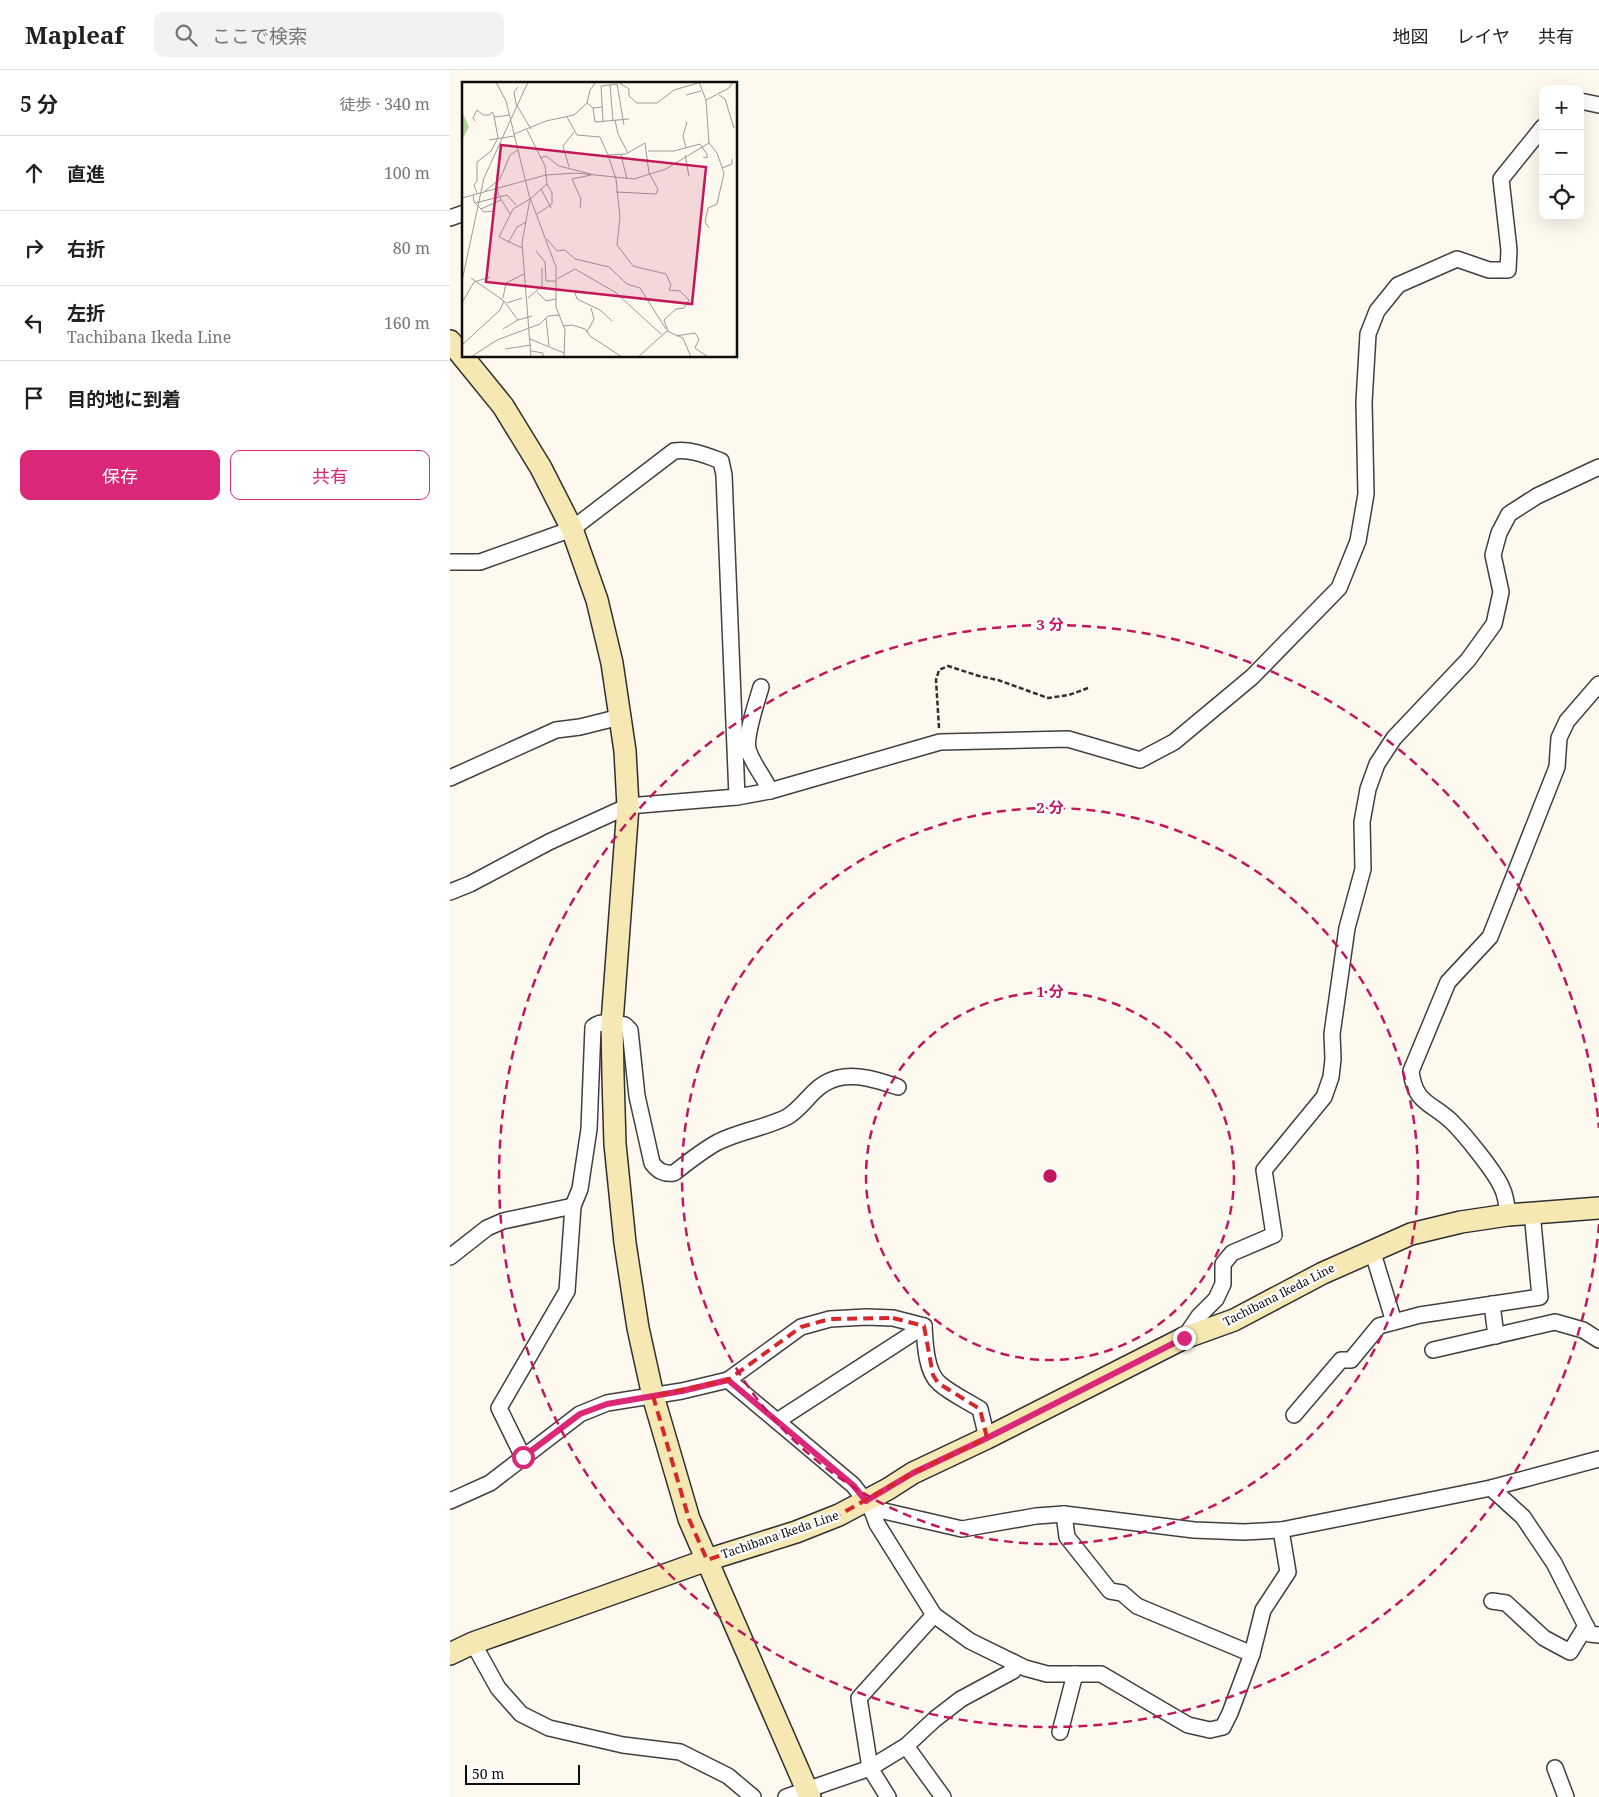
<!DOCTYPE html>
<html lang="ja">
<meta charset="utf-8">
<style>
:root{--surface:#fff;--page:#f2f2f2;--text:#202124;--muted:#757577;--line:#e0e0e0;--accent:#db2777}
body{margin:0;font-family:"Noto Serif","Noto Sans JP",serif;background:var(--page);color:var(--text)}
.controls{position:absolute;right:15px;top:15px;display:grid;overflow:hidden;border-radius:10px;box-shadow:0 5px 20px #0002}
.controls button{width:45px;height:45px;display:grid;place-items:center;padding:0;border:0;border-bottom:1px solid var(--line);background:var(--surface);color:var(--text);font:25px sans-serif}
.scale{position:absolute;left:15px;bottom:12px;width:115px;box-sizing:border-box;padding-left:5px;border:2px solid #0d0d0d;border-top:0;font-size:14px;line-height:18px;white-space:nowrap;color:#0d0d0d;-webkit-text-stroke:4px #fff;paint-order:stroke}
.stop{position:absolute;width:15px;height:15px;margin:-11px;border:4px solid #db2777;border-radius:50%;background:#fff}
.stop.end{background:#db2777;border-color:#fff;box-shadow:0 1px 5px #0008}
.list{margin:0;padding:0;list-style:none}
h2{display:flex;justify-content:space-between;align-items:center;height:65px;margin:0;padding:0 20px;font-size:21px}
h2 small{font-size:16px;font-weight:400;color:var(--muted)}
.list li{display:grid;grid-template-columns:32px 1fr auto;gap:15px;align-items:center;box-sizing:border-box;height:75px;padding:0 20px;border-top:1px solid var(--line)}
.list b{display:block;font-size:19px;white-space:nowrap}
.list p{margin:0;font-size:16px;white-space:nowrap;color:var(--muted)}
.list em{font-size:16px;font-style:normal;color:var(--muted)}
.actions{display:flex;gap:10px;padding:15px 20px}
.actions a{flex:1;padding:11px 0;border:1px solid var(--accent);border-radius:10px;text-align:center;font-size:18px;color:var(--accent)}
.actions .main{background:var(--accent);color:#fff}
.icon{flex:none;width:28px;height:28px;fill:none;stroke:currentColor;stroke-width:2;stroke-linecap:round;stroke-linejoin:round}
.map{position:relative;flex:none;width:1149px;height:1727px;overflow:hidden}
header{display:flex;align-items:center;gap:30px;box-sizing:border-box;height:70px;padding:0 25px;background:var(--surface);border-bottom:1px solid var(--line)}
header strong{font-size:24px}
nav{display:flex;gap:28px;margin-inline-start:auto;font-size:18px}
.search{width:350px;height:45px;background:var(--page);display:flex;align-items:center;gap:12px;box-sizing:border-box;padding:0 18px;border-radius:10px;color:var(--muted);font-size:19px}
main{display:flex}
aside{flex:1;background:var(--surface)}
.map>svg:first-child{display:block}
.lines{fill:none;stroke-linecap:round;stroke-linejoin:round}
.street-casing{stroke:#404040;stroke-width:18}
.secondary-casing{stroke:#2f2f2f;stroke-width:24}
.path{stroke:#2f2f2f;stroke-width:2.5;stroke-dasharray:5 2.5;stroke-linecap:butt}
.street{stroke:#fff;stroke-width:15}
.secondary{stroke:#f5e8b2;stroke-width:21}
.route{stroke:#db2777;stroke-width:6}
.marked{fill:none;stroke:#d62828;stroke-width:4;stroke-dasharray:10 6;stroke-linejoin:round}
.ring{fill:none;stroke:#c2185b;stroke-width:2.5;stroke-dasharray:9 6}
.labels{text-anchor:middle;stroke-width:5;stroke-linejoin:round;paint-order:stroke}
.street-label{font-size:12px;fill:#0d0d0d;stroke:#fff}
.inset-road{fill:none;stroke:#9d9b95;stroke-width:1}
.view{fill:#c2185b;fill-opacity:0.15;stroke:#c2185b;stroke-width:2.5}
.inset-edge{fill:none;stroke:#0d0d0d;stroke-width:2.5}
.centre{fill:#c2185b;stroke:#fff;stroke-width:2.5}
.ring-label{font-size:15px;text-anchor:middle;font-weight:bold;fill:#c2185b;stroke:#fff;stroke-width:5;stroke-linejoin:round;paint-order:stroke}
</style>
<header>
<strong>Mapleaf</strong>
<div class="search"><svg class="icon" aria-label="search" viewBox="0 0 24 24"><circle cx="10" cy="10" r="6"/><path d="M15 15l6 6"/></svg>ここで検索</div>
<nav><a>地図</a><a>レイヤ</a><a>共有</a></nav>
</header>
<main>
<aside>
<h2>5 分<small>徒歩 · 340 m</small></h2>
<ul class="list">
<li><svg class="icon" aria-label="ahead" viewBox="0 0 24 24"><path d="M12 20V5M6 11l6-6 6 6"/></svg><div><b>直進</b></div><em>100 m</em></li>
<li><svg class="icon" aria-label="right" viewBox="0 0 24 24"><path d="M7 20v-9h11M14 6l5 5-5 5"/></svg><div><b>右折</b></div><em>80 m</em></li>
<li><svg class="icon" aria-label="left" viewBox="0 0 24 24"><path d="M17 20v-9H6M10 6l-5 5 5 5"/></svg><div><b>左折</b><p>Tachibana Ikeda Line</p></div><em>160 m</em></li>
<li><svg class="icon" aria-label="arrive" viewBox="0 0 24 24"><path d="M6 21V4h12l-3 4 3 4H6"/></svg><div><b>目的地に到着</b></div></li>
</ul>
<div class="actions"><a class="main">保存</a><a>共有</a></div>
</aside>
<div class="map">
<svg width="1149" height="1727" viewBox="0 0 1149 1727">
<rect width="100%" height="100%" fill="#fdf9ef"/>
<g class="lines">
<g class="street-casing">
<g id="street">
<path d="M1130,31L1149,35"/>
<path d="M0,148L14,143"/>
<path d="M0,492H30L122,459L224,381C241,379 255,385 271,391L274,405L287,727"/>
<path d="M311,617C307,631 295,666 298,679C302,694 314,706 320,721"/>
<path d="M0,708L106,660L130,657L170,647"/>
<path d="M0,822L20,814L99,772L178,736L287,727L320,721L490,672L618,669L690,690L724,672L802,607L889,518L908,471L916,424L914,332L918,264L927,241L948,215L1007,189L1039,200H1058L1059,180L1051,109L1093,57"/>
<path d="M1058,1145C1057,1136 1056,1126 1052,1118C1046,1103 1015,1065 1003,1053C982,1032 965,1035 961,1001L998,912L1040,867L1107,697L1109,668L1117,651L1149,614"/>
<path d="M922,1180L944,1252"/>
<path d="M0,1187L37,1158L53,1151L123,1136"/>
<path d="M1042,1234L1046,1266"/>
<path d="M734,1268L749,1246L766,1229L773,1214V1194L782,1183L824,1165L814,1100L874,1027L881,1007L883,989L882,964L897,858L913,799L912,752L918,719L927,694L944,668L1018,590L1044,554L1051,522L1043,485L1049,463L1059,444L1087,426L1149,397"/>
<path d="M983,1280L1105,1252L1133,1260L1149,1270"/>
<path d="M278,1310L351,1257L380,1249L416,1247L443,1248L474,1256C475,1273 476,1302 489,1313C500,1323 517,1331 530,1339L537,1368"/>
<path d="M844,1345L891,1290H901L929,1256L970,1245L1090,1227L1082,1142"/>
<path d="M327,1351L474,1256"/>
<path d="M73,1387L49,1338L117,1221L123,1136L130,1119L139,1059L143,957C151,950 165,953 175,955L180,960L187,1026L202,1093C208,1101 213,1104 224,1103C238,1092 253,1080 268,1072C290,1061 315,1058 337,1047C356,1036 363,1014 388,1008C408,1003 430,1011 448,1017"/>
<path d="M1041,1418L1073,1447L1104,1493L1140,1564L1149,1565"/>
<path d="M0,1431L40,1413L130,1344L157,1333L232,1321L278,1310L403,1415L421,1438L512,1459L586,1446L614,1444L744,1460L794,1462L831,1460L1041,1418L1149,1389"/>
<path d="M421,1438L427,1454L484,1545L520,1571L575,1598L597,1604H651L738,1655L760,1660L773,1657L780,1643L802,1584L813,1540L838,1502L831,1460"/>
<path d="M614,1444L617,1467L660,1521L672,1523L687,1536L802,1584"/>
<path d="M1042,1531L1056,1533L1094,1568L1120,1582L1136,1556"/>
<path d="M23,1573L48,1618L71,1644L99,1658L173,1675L230,1682L278,1706L303,1727"/>
<path d="M610,1662L625,1604"/>
<path d="M456,1676L493,1727"/>
<path d="M1105,1698L1116,1727"/>
<path d="M336,1727L420,1698L456,1676L485,1649L511,1629L563,1601V1592"/>
<path d="M438,1727L420,1698L409,1628L484,1545"/>
</g>
</g>
<g class="secondary-casing">
<g id="secondary">
<path d="M0,271L53,336L91,398L122,459L147,530L162,593L175,681L178,736L162,953L163,1006L165,1074L175,1173L188,1258L203,1326L239,1449L360,1727"/>
<path d="M0,1584L23,1573L94,1548L257,1490L346,1462L389,1445L438,1419L463,1403L537,1368L734,1268L784,1250L873,1203L961,1164L1011,1152L1058,1145L1149,1138"/>
</g>
</g>
<path class="path" d="M489,658L486,610L489,600L498,596L529,606L548,610L598,628L619,625L638,618"/>
<use href="#street" class="street"/>
<use href="#secondary" class="secondary"/>
</g>
<g class="lines">
<path class="route" d="M73,1387L130,1344L157,1334L232,1321L278,1310L403,1415L416,1431L463,1403L537,1368L734,1268"/>
</g>
<path class="marked" d="M443,1248L474,1256L483,1305L488,1313L530,1339L537,1368L463,1403L389,1445L257,1490L239,1449L203,1326L278,1310L351,1257L380,1249Z"/>
<g class="ring">
<circle cx="600" cy="1106" r="184"/>
<circle cx="600" cy="1106" r="368"/>
<path d="M1149 1154A551 551 0 1 1 1149 1058"/>
</g>
<g class="labels">
<g class="street-label">
<text transform="translate(829 1225) rotate(-27)" y="4">Tachibana Ikeda Line</text>
<text transform="translate(330 1465) rotate(-19)" y="4">Tachibana Ikeda Line</text>
</g>
</g>
<g transform="translate(12 12)">
<rect width="275" height="275" fill="#fdf9ef"/>
<path d="M0,29L7,45L0,58Z" fill="#b9d29e"/>
<path class="inset-road" d="M34,0L44,19L67,113L94,185V225L103,248L102,275M156,0L167,7V14L175,21H195L212,8L236,1M148,3L151,39M56,5L52,10L54,22L69,47M224,13L239,9M257,13L263,17L272,46M244,18L267,6L271,0M125,21L131,26L140,25M131,26L133,40L167,37M105,35L115,53L138,55L146,73L164,72L183,61L187,91L196,107L194,112L154,110M153,38L156,52L166,71M13,39L11,36L15,28L21,33H28L30,30L33,35L48,33M141,39L139,4L155,2L162,43M65,48L83,84L85,102L68,117L60,161L69,275M52,52L84,39L112,33L125,21L128,8L134,0M27,58L52,54M224,66L221,54L225,40M186,69H212L238,62L245,72V76L241,75M146,73L154,97L158,135L155,163L171,184L204,192L209,203L207,208L218,209L227,218L222,226L214,227L202,238L206,249M159,73L165,97M223,73L227,94M78,76L84,74L97,84L129,92M107,85L101,64L112,50M260,86L270,82V77M34,100L37,114L48,132M79,107L89,126M23,109L38,97L48,73L56,68M15,111L12,103L15,99V80L29,69L36,56L32,34M11,113L12,120L22,130L31,129M0,116L84,93L114,91L172,97L204,87L247,61L244,18L237,0M13,121L45,113L54,123M118,126L119,117L110,97L129,93M19,127L39,118M75,132L90,122V111L85,102M247,146L243,140L246,126L255,122L262,91L255,71L247,61M85,157L95,169L103,168L113,177L147,185L165,202L178,206L204,247M46,161L55,145L64,140M60,166L37,155L51,127L68,117M74,169L83,180L84,199H94M95,197L113,187L153,210L199,252M0,199L22,96L66,0M75,210L84,219L94,217M113,211L115,217L138,228L150,239M41,216L44,201L62,192M66,216L80,204V186M42,219L56,238L70,234M0,221L12,200L28,195M45,221L60,216M84,236L87,264M102,244L110,243L123,247L128,254L160,275M41,247L56,238M125,250L132,237L129,226M214,254L233,251L237,257L233,266L246,275M68,257L102,271M0,263L38,228L42,219L9,196M43,267L69,263M69,269L81,271V275M9,275L35,258L78,242L86,234L97,233M176,275L205,249L221,256L229,275"/>
<path class="view" d="M39,63L244,85L230,222L24,200Z"/>
<rect width="275" height="275" class="inset-edge"/>
</g>
<circle cx="600" cy="1106" r="8" class="centre"/>
<g class="ring-label">
<text x="600" y="560">3 分</text>
<text x="600" y="743">2 分</text>
<text x="600" y="927">1 分</text>
</g>
</svg>
<div class="controls">
<button>+</button>
<button>−</button>
<button><svg class="icon" aria-label="locate" viewBox="0 0 24 24"><circle cx="12" cy="12" r="6"/><path d="M12 2v4M12 18v4M2 12h4M18 12h4"/></svg></button>
</div>
<div class="scale">50 m</div>
<div class="stop" style="left:73px;top:1387px"></div>
<div class="stop end" style="left:734px;top:1268px"></div>
</div>
</main>
